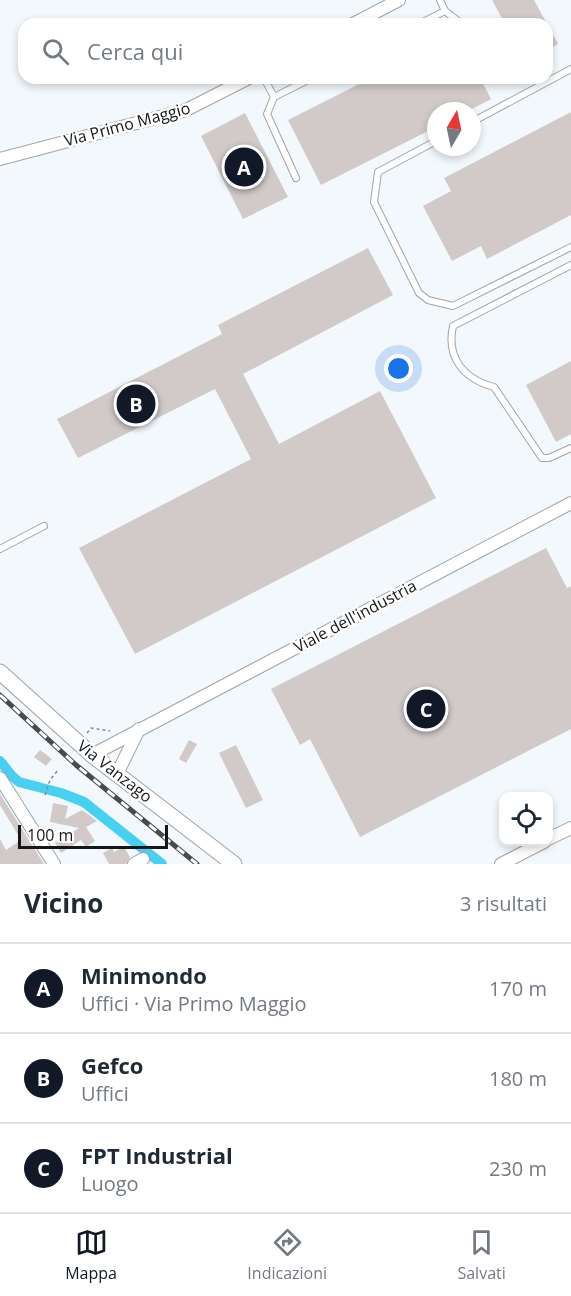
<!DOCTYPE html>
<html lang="it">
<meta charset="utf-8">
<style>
:root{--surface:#fff;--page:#f2f2f3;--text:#1f2937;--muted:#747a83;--line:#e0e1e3;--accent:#111827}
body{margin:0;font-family:"Open Sans",sans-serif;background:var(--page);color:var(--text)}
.controls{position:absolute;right:18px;bottom:18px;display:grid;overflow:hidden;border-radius:12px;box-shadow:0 3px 9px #0003}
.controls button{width:54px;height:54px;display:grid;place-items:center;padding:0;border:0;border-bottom:2px solid var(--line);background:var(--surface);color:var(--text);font:30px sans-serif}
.compass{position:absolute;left:427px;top:102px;width:54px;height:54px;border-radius:50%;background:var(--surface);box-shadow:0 3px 9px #0003;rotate:9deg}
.scale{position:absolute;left:18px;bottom:15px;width:150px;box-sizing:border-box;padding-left:6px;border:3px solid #141617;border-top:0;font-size:16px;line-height:21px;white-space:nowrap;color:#141617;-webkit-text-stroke:4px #fff;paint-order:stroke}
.you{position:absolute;left:399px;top:369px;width:21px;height:21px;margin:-15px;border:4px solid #fff;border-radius:50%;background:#1a73e8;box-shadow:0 0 0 9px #1a73e833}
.badge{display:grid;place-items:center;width:39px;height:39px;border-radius:50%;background:var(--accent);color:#fff;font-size:20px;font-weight:700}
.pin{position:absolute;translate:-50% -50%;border:3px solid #fff;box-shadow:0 2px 6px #0006}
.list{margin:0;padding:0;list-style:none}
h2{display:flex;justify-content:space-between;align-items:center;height:78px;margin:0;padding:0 24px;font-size:26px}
h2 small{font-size:20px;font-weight:400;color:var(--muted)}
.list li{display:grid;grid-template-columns:39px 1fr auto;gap:18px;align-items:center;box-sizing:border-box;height:90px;padding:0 24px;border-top:2px solid var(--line)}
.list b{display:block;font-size:22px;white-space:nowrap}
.list p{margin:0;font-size:20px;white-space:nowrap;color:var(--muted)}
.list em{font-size:20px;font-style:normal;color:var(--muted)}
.icon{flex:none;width:33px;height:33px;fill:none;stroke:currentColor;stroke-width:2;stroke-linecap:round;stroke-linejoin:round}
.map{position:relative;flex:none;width:571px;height:864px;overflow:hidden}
.search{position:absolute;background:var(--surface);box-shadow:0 3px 9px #0003;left:18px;right:18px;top:18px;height:66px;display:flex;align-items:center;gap:15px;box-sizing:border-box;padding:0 21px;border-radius:18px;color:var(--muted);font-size:22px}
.sheet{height:348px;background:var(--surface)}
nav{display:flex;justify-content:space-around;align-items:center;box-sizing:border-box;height:84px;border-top:2px solid var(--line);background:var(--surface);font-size:16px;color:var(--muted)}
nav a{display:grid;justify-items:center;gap:3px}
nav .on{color:var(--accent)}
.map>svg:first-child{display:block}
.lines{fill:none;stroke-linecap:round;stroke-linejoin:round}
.canal{stroke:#48d0f3;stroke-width:10}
.building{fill:#d1cac9}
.service-casing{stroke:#9fa4a7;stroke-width:8}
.minor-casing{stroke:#9fa4a7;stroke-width:14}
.tertiary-casing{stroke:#9fa4a7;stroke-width:17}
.path{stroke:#838789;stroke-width:1.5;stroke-dasharray:3 3;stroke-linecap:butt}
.service{stroke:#fff;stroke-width:6}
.minor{stroke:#fff;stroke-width:12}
.tertiary{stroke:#fff;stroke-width:15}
.rail-casing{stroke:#484b4c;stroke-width:5}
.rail{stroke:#fff;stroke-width:3;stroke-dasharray:9;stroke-linecap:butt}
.labels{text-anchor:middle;stroke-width:5;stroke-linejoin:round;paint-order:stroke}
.street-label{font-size:16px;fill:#141617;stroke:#fff}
</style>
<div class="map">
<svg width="571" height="864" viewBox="0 0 571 864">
<rect width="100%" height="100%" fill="#f3f8fc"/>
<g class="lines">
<path class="canal" d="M0,761L12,776L19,782L61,793L84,802L162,864"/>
</g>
<g class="building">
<path d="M492,0H534L547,24H505Z"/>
<path d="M547,24L558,44L547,50Z"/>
<path d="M371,78H480L491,99L468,111H436V127L321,185L288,120Z"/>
<path d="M571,112V215L487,259L481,246L452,261L423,206L451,191L444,178Z"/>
<path d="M245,113L288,197L243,219L201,136Z"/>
<path d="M368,248L393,295L243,374L279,444L380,391L436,498L135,654L79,548L251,459L215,389L78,458L57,419L222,334L218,325Z"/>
<path d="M571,361V434L556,442L526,385Z"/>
<path d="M546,548L567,588L571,586V729L360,837L310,739L300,745L271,689Z"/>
<path d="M189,740L197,744L186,763L179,759Z"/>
<path d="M236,745L263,800L246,808L219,753Z"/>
<path d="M40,750L52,759L46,766L34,757Z"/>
<path d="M0,794L44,864H0V839L6,850L21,840L0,805Z"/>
<path d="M53,803L68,806L65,819L82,810L97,821L86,827L95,841L86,847L81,840L61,853L55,843L79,828L50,822Z"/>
<path d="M124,847L130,857L126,864H109L103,853L112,848L114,852Z"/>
</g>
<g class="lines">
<g class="service-casing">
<g id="service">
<path d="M445,11L462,24"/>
<path d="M419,24L445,11L440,0"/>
<path d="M264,78L274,97L312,78"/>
<path d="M274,97L267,114L296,178"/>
<path d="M472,122L571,69"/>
<path d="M436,141L378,172L374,202L419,293L428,300L453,306L571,247"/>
<path d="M571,265L453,326C446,358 464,379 494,387L542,458H549L571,448"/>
<path d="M0,549L44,526"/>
</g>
</g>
<g class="minor-casing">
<g id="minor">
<path d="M353,24L399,0"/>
<path d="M0,159L186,110L249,78"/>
<path d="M92,755L571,503"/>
<path d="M117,774L139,729"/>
<path d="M0,778L54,864"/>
<path d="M548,839L571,828"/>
<path d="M134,864L143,859"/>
<path d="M501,864L544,842"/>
</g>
</g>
<g class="tertiary-casing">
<path id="tertiary" d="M0,672L92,755L234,864"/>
</g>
<g class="path">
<path d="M87,733L91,728L110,731"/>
<path d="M45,795L50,780L59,769"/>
</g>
<use href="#service" class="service"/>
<use href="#minor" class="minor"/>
<use href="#tertiary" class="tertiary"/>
<g class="rail-casing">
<path id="rail" d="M0,695L76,765L197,864"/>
</g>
<use href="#rail" class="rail"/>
</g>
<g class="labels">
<g class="street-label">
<text transform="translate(127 124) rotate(-15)" y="6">Via Primo Maggio</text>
<text transform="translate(355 616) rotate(-28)" y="6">Viale dell'industria</text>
<text transform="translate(115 771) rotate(38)" y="6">Via Vanzago</text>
</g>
</g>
</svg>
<div class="controls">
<button><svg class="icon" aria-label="locate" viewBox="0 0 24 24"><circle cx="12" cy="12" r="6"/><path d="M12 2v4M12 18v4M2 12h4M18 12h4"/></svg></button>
</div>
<svg class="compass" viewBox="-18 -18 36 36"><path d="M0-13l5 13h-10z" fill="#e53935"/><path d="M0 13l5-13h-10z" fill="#747a83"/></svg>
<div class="scale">100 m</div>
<div class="you"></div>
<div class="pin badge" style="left:244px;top:167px">A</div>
<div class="pin badge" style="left:136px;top:404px">B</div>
<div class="pin badge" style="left:426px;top:709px">C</div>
<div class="search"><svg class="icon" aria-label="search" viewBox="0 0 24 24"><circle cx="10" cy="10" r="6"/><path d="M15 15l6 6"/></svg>Cerca qui</div>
</div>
<section class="sheet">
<h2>Vicino<small>3 risultati</small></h2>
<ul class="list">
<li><span class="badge">A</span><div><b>Minimondo</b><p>Uffici · Via Primo Maggio</p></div><em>170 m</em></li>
<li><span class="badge">B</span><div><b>Gefco</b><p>Uffici</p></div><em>180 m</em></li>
<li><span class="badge">C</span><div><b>FPT Industrial</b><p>Luogo</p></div><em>230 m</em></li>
</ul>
</section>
<nav>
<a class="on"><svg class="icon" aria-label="map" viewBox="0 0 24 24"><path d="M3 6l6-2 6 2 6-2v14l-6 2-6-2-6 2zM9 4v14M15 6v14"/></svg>Mappa</a>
<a><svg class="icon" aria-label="directions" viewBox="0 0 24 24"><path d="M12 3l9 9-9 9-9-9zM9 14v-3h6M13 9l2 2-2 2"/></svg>Indicazioni</a>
<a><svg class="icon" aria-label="saved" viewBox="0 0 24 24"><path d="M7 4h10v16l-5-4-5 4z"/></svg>Salvati</a>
</nav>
